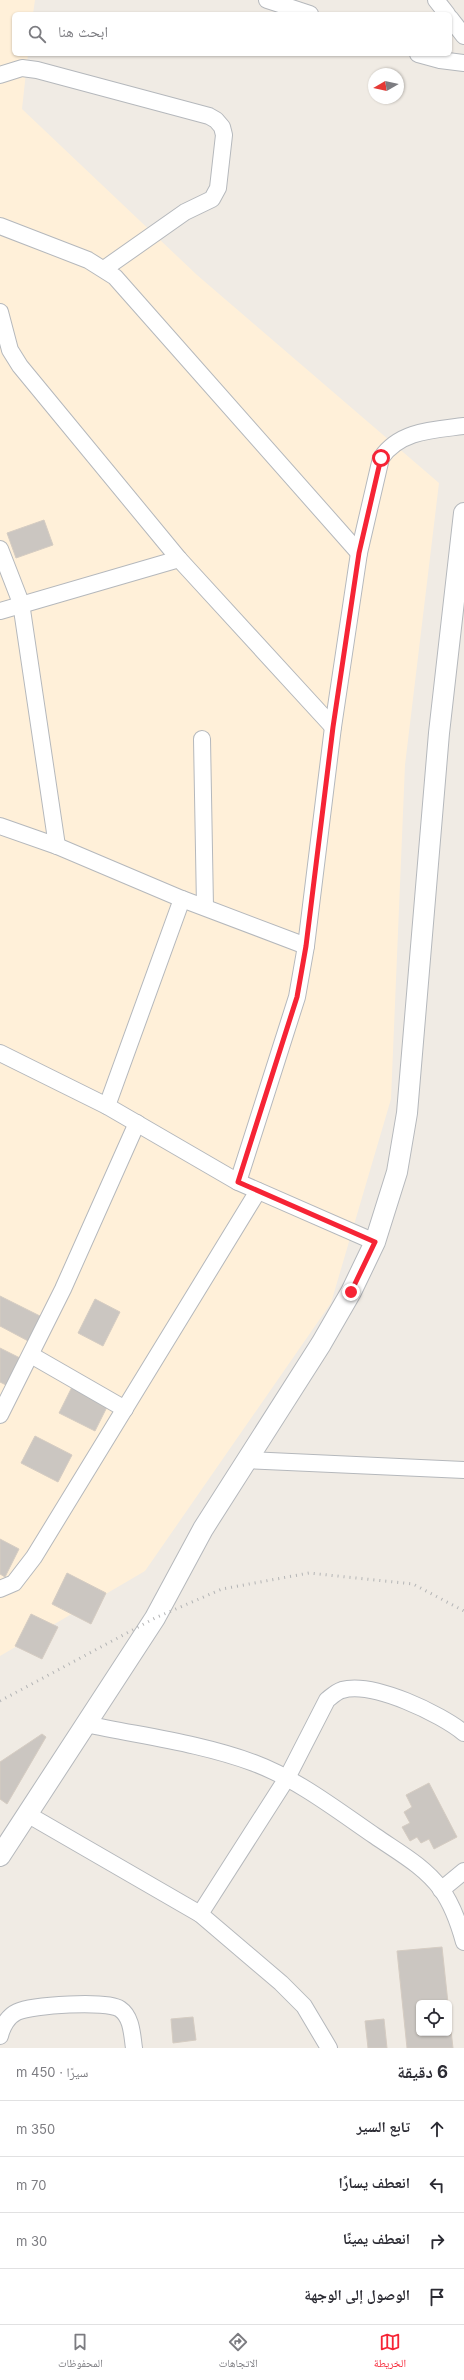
<!DOCTYPE html>
<html lang="ar">
<meta charset="utf-8">
<style>
:root{--surface:#fff;--page:#f7f7f7;--text:#2b2b33;--muted:#7c7c81;--line:#e1e1e2;--accent:#f62435}
body{margin:0;font-family:Inter,"Noto Naskh Arabic",sans-serif;background:var(--page);color:var(--text);direction:rtl}
.controls{position:absolute;right:12px;bottom:12px;display:grid;overflow:hidden;border-radius:6px;box-shadow:0 1px 3px #0004}
.controls button{width:36px;height:36px;display:grid;place-items:center;padding:0;border:0;border-bottom:1px solid var(--line);background:var(--surface);color:var(--text);font:20px sans-serif}
.compass{position:absolute;left:368px;top:68px;width:36px;height:36px;border-radius:50%;background:var(--surface);box-shadow:0 1px 3px #0004;rotate:261deg}
.stop{position:absolute;width:12px;height:12px;margin:-9px;border:3px solid #f62435;border-radius:50%;background:#fff}
.stop.end{background:#f62435;border-color:#fff;box-shadow:0 1px 4px #0008}
.list{margin:0;padding:0;list-style:none}
h2{display:flex;justify-content:space-between;align-items:center;height:52px;margin:0;padding:0 16px;font-size:17px}
h2 small{font-size:13px;font-weight:400;color:var(--muted)}
.list li{display:grid;grid-template-columns:26px 1fr auto;gap:12px;align-items:center;box-sizing:border-box;height:56px;padding:0 16px;border-top:1px solid var(--line)}
.list b{display:block;font-size:15px;white-space:nowrap}
.list em{font-size:13px;font-style:normal;color:var(--muted)}
.icon{flex:none;width:22px;height:22px;fill:none;stroke:currentColor;stroke-width:2;stroke-linecap:round;stroke-linejoin:round}
.map{position:relative;flex:none;width:464px;height:2048px;overflow:hidden;direction:ltr}
.search{position:absolute;background:var(--surface);box-shadow:0 1px 3px #0004;left:12px;right:12px;top:12px;height:44px;display:flex;align-items:center;gap:10px;box-sizing:border-box;padding:0 14px;border-radius:6px;color:var(--muted);font-size:15px}
.sheet{height:276px;background:var(--surface)}
nav{display:flex;justify-content:space-around;align-items:center;box-sizing:border-box;height:56px;border-top:1px solid var(--line);background:var(--surface);font-size:11px;color:var(--muted)}
nav a{display:grid;justify-items:center;gap:2px}
nav .on{color:var(--accent)}
.map>svg:first-child{display:block}
.commercial{fill:#fff0d9}
.building{fill:#cbc6c1;stroke:#d5ccc2}
.lines{fill:none;stroke-linecap:round;stroke-linejoin:round}
.minor-casing{stroke:#b5b8bc;stroke-width:18}
.tertiary-casing{stroke:#b5b8bc;stroke-width:22}
.minor{stroke:#fff;stroke-width:16}
.tertiary{stroke:#fff;stroke-width:20}
.rail{stroke:#b3b4b5;stroke-width:3;stroke-dasharray:1 5;stroke-linecap:butt}
.route{stroke:#f62435;stroke-width:5}
</style>
<div class="map">
<svg width="464" height="2048" viewBox="0 0 464 2048">
<rect width="100%" height="100%" fill="#f0ebe4"/>
<path class="commercial" d="M0,0H35L33,14H14V54H28L22,109L197,275L439,483L405,765L391,1099L331,1303L145,1571L0,1656Z"/>
<g class="building">
<path d="M44,520L53,545L16,558L7,533Z"/>
<path d="M0,1296L42,1317L30,1342L0,1326Z"/>
<path d="M95,1299L120,1312L103,1346L78,1333Z"/>
<path d="M0,1348L22,1359L8,1386L0,1382Z"/>
<path d="M72,1387L108,1405L95,1431L59,1413Z"/>
<path d="M35,1436L72,1455L58,1482L21,1463Z"/>
<path d="M0,1539L19,1549L5,1577L0,1574Z"/>
<path d="M67,1573L106,1593L91,1624L52,1604Z"/>
<path d="M31,1614L58,1627L42,1659L15,1646Z"/>
<path d="M42,1734L46,1737L7,1804L0,1799V1762Z"/>
<path d="M429,1783L457,1837L434,1849L429,1839L421,1843L417,1837L410,1841L402,1827L410,1823L404,1812L412,1807L406,1795Z"/>
<path d="M442,1947L448,2003H419V2033H449V2012L453,2048H407L397,1951Z"/>
<path d="M193,2017L196,2040L173,2043L171,2019Z"/>
<path d="M384,2019L387,2048H368L365,2021Z"/>
</g>
<g class="lines">
<g class="minor-casing">
<g id="minor">
<path d="M267,0L310,14"/>
<path d="M436,0L447,14"/>
<path d="M450,18L464,36"/>
<path d="M418,54L440,60L464,63"/>
<path d="M0,75L22,68L37,70L209,116L216,120L222,127L224,135L218,188L212,199L185,212L104,269"/>
<path d="M0,226L88,260L115,277L359,553"/>
<path d="M0,312L10,350L20,366L179,559L333,727"/>
<path d="M0,549L21,603L57,846"/>
<path d="M0,611L179,559"/>
<path d="M202,739L205,907"/>
<path d="M0,826L57,846L182,899L306,946"/>
<path d="M0,1053L107,1106L238,1182L375,1242"/>
<path d="M107,1106L182,899"/>
<path d="M238,1182L297,997L306,946L333,727L359,553L381,458C400,430 434,430 464,426"/>
<path d="M31,1355L125,1409"/>
<path d="M0,1415L63,1289L137,1123"/>
<path d="M246,1460L464,1470"/>
<path d="M0,1589L14,1583L34,1557L258,1191"/>
<path d="M86,1724C141,1736 200,1743 254,1763C297,1779 337,1810 375,1836C398,1852 424,1866 441,1889C452,1904 459,1924 464,1942"/>
<path d="M27,1814L200,1914L281,1983L304,2006L329,2048"/>
<path d="M441,1890L464,1871"/>
<path d="M200,1914L287,1778L327,1700C332,1696 336,1692 342,1690C373,1681 441,1714 464,1733"/>
<path d="M0,2036C2,2027 8,2016 17,2012C32,2005 107,2000 120,2009C132,2017 132,2035 134,2048"/>
</g>
</g>
<g class="tertiary-casing">
<path id="tertiary" d="M0,1856L155,1618L203,1529L321,1344L351,1292L375,1242L397,1172L407,1113L439,733L464,513"/>
</g>
<use href="#minor" class="minor"/>
<use href="#tertiary" class="tertiary"/>
<path class="rail" d="M0,1701L155,1618L222,1589L309,1573L413,1584L464,1611"/>
</g>
<g class="lines">
<path class="route" d="M351,1292L375,1242L238,1182L297,997L306,946L333,727L359,553L381,458"/>
</g>
</svg>
<div class="controls">
<button><svg class="icon" aria-label="locate" viewBox="0 0 24 24"><circle cx="12" cy="12" r="6"/><path d="M12 2v4M12 18v4M2 12h4M18 12h4"/></svg></button>
</div>
<svg class="compass" viewBox="-18 -18 36 36"><path d="M0-13l5 13h-10z" fill="#e53935"/><path d="M0 13l5-13h-10z" fill="#7c7c81"/></svg>
<div class="stop" style="left:381px;top:458px"></div>
<div class="stop end" style="left:351px;top:1292px"></div>
<div class="search"><svg class="icon" aria-label="search" viewBox="0 0 24 24"><circle cx="10" cy="10" r="6"/><path d="M15 15l6 6"/></svg>ابحث هنا</div>
</div>
<section class="sheet">
<h2>6 دقيقة<small>سيرًا · 450 m</small></h2>
<ul class="list">
<li><svg class="icon" aria-label="ahead" viewBox="0 0 24 24"><path d="M12 20V5M6 11l6-6 6 6"/></svg><div><b>تابع السير</b></div><em>350 m</em></li>
<li><svg class="icon" aria-label="left" viewBox="0 0 24 24"><path d="M17 20v-9H6M10 6l-5 5 5 5"/></svg><div><b>انعطف يسارًا</b></div><em>70 m</em></li>
<li><svg class="icon" aria-label="right" viewBox="0 0 24 24"><path d="M7 20v-9h11M14 6l5 5-5 5"/></svg><div><b>انعطف يمينًا</b></div><em>30 m</em></li>
<li><svg class="icon" aria-label="arrive" viewBox="0 0 24 24"><path d="M6 21V4h12l-3 4 3 4H6"/></svg><div><b>الوصول إلى الوجهة</b></div></li>
</ul>
</section>
<nav>
<a class="on"><svg class="icon" aria-label="map" viewBox="0 0 24 24"><path d="M3 6l6-2 6 2 6-2v14l-6 2-6-2-6 2zM9 4v14M15 6v14"/></svg>الخريطة</a>
<a><svg class="icon" aria-label="directions" viewBox="0 0 24 24"><path d="M12 3l9 9-9 9-9-9zM9 14v-3h6M13 9l2 2-2 2"/></svg>الاتجاهات</a>
<a><svg class="icon" aria-label="saved" viewBox="0 0 24 24"><path d="M7 4h10v16l-5-4-5 4z"/></svg>المحفوظات</a>
</nav>
